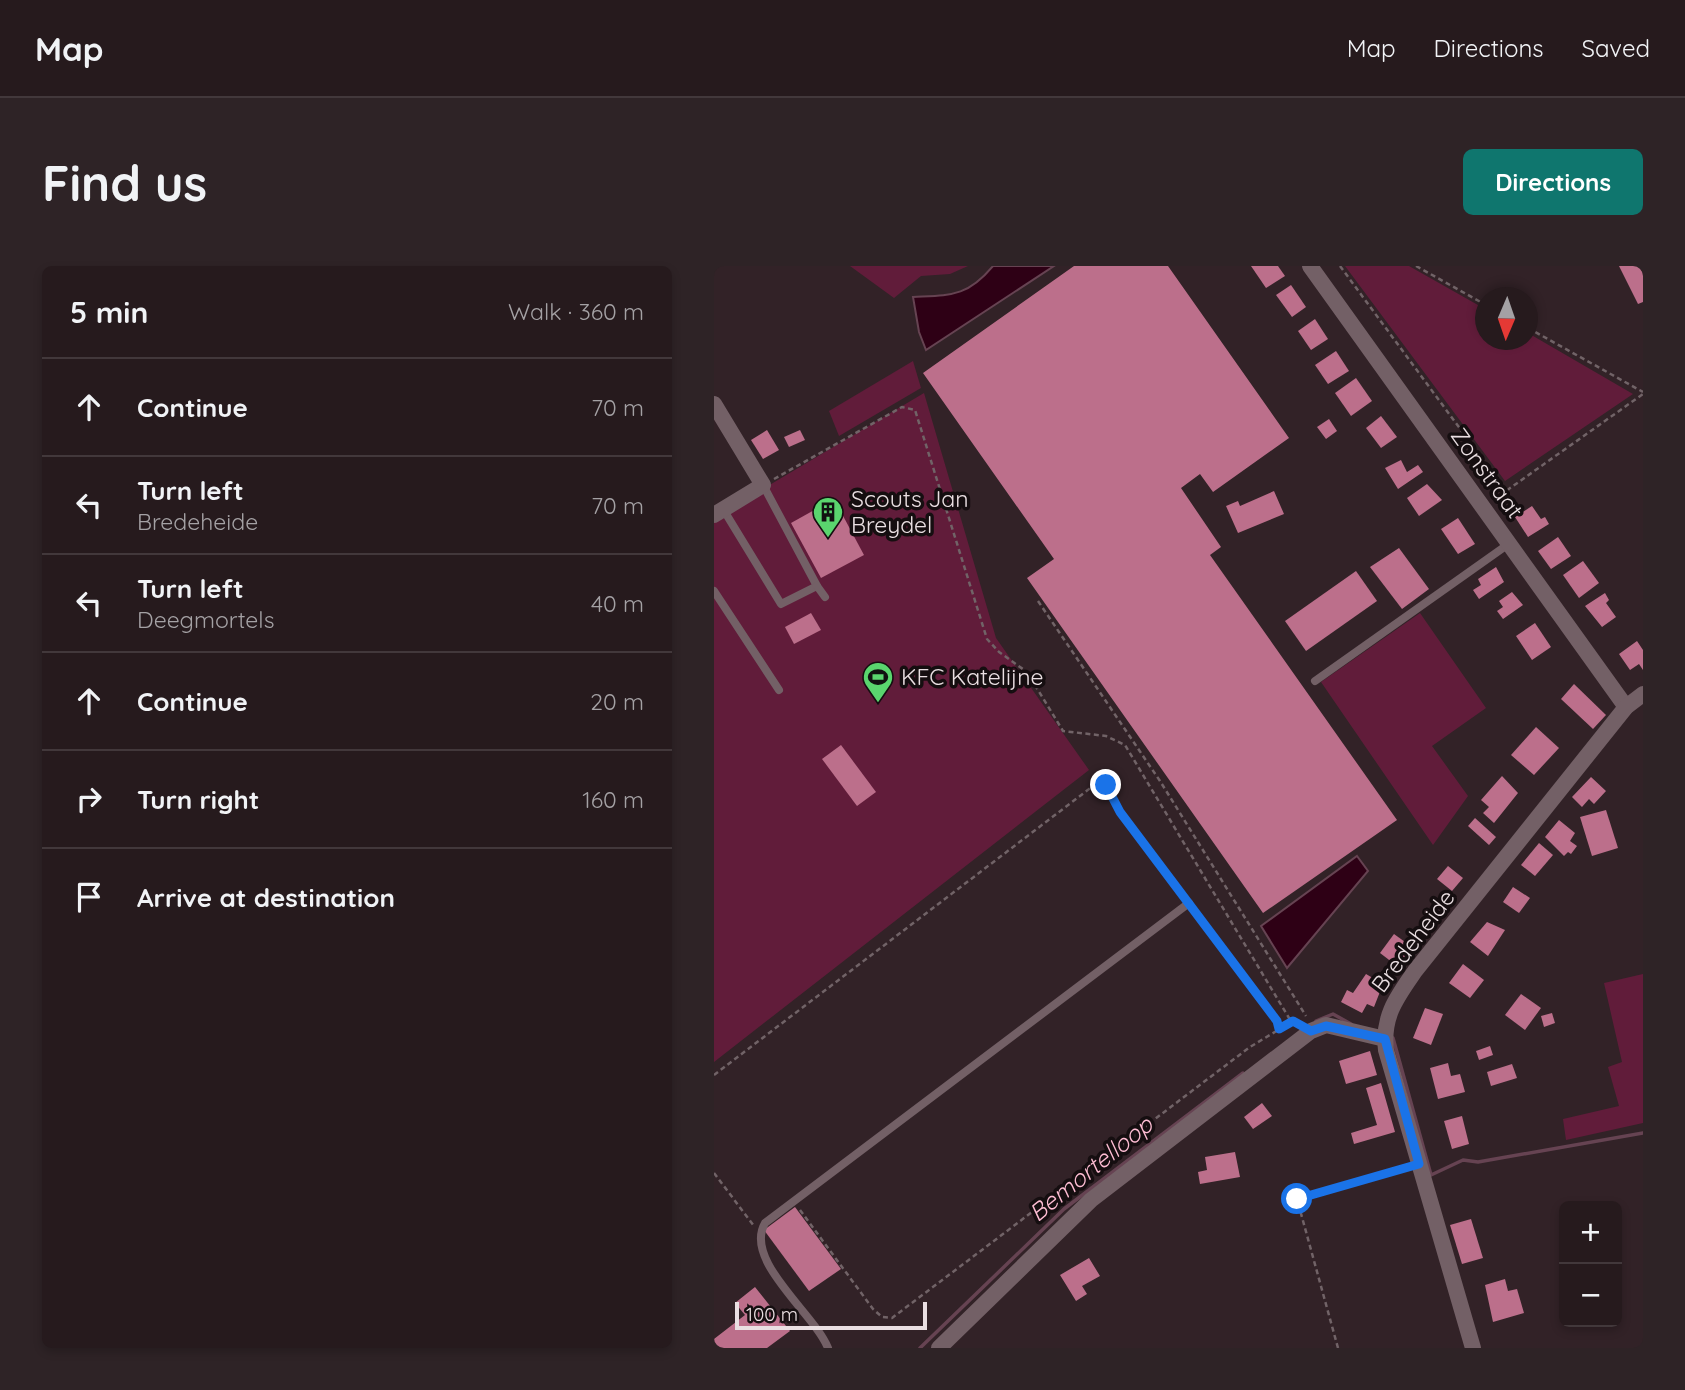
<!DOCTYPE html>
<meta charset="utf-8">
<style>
:root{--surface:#261a1d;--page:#2e2326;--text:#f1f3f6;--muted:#a4a1a4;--line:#42383b;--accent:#0f766e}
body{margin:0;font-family:Quicksand,sans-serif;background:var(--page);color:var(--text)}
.controls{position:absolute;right:21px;bottom:21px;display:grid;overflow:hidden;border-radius:10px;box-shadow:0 4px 10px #0003}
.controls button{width:63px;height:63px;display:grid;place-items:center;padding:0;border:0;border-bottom:2px solid var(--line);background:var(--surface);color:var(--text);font:35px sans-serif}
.compass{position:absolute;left:761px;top:21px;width:63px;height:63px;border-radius:50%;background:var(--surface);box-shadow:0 4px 10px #0003;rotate:182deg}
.scale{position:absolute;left:21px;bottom:18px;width:192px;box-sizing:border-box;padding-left:7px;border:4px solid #eadfe2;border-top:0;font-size:19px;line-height:24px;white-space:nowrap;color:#eadfe2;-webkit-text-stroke:5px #150e10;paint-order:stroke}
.stop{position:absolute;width:21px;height:21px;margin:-16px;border:5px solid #1a73e8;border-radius:50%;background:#fff}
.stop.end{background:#1a73e8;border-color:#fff;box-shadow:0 2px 7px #0008}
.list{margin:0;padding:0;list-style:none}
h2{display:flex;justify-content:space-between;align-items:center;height:91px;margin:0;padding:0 28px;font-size:30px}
h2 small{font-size:23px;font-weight:400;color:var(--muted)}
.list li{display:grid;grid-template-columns:46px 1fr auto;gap:21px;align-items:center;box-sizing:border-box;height:98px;padding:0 28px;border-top:2px solid var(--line)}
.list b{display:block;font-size:26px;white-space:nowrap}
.list p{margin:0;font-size:23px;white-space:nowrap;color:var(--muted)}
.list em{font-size:23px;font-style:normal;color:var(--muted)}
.icon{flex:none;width:38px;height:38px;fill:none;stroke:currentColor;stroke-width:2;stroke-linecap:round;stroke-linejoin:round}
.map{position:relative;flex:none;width:929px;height:1082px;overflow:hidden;border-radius:10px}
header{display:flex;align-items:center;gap:42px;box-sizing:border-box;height:98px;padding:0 35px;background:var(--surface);border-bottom:2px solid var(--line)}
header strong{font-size:33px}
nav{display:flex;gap:38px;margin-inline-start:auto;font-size:24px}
.intro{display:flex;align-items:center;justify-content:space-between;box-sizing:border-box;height:168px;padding:0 42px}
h1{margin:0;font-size:49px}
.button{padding:18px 32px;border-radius:10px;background:var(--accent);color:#fff;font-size:24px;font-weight:700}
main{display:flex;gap:42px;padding:0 42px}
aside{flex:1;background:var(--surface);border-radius:10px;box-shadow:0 4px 10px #0003}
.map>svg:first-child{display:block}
.green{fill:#611c3a}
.water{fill:#2e0015;stroke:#664352;stroke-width:2}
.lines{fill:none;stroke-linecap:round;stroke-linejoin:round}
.stream{stroke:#664352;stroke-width:3.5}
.building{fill:#bc6f8b}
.path{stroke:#716367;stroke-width:2.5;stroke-dasharray:5 3.5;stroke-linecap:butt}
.service{stroke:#736066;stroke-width:8}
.minor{stroke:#736066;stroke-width:16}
.route{stroke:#1a73e8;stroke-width:9}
.labels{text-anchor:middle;stroke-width:7;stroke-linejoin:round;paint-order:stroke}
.street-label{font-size:23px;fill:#eadfe2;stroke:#150e10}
.poi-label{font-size:23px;fill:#eadfe2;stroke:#150e10;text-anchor:start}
.water-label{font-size:24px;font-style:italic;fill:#febdd3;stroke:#150e10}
</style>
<header>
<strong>Map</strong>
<nav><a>Map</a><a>Directions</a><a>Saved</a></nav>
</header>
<div class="intro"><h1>Find us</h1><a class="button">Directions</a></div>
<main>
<aside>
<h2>5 min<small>Walk · 360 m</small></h2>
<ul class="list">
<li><svg class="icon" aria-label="ahead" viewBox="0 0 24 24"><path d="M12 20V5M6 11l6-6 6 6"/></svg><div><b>Continue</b></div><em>70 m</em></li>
<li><svg class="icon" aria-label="left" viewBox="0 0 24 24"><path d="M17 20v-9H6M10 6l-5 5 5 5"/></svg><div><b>Turn left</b><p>Bredeheide</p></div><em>70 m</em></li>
<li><svg class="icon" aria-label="left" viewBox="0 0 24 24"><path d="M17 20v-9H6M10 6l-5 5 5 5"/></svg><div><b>Turn left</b><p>Deegmortels</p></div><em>40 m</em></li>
<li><svg class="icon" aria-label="ahead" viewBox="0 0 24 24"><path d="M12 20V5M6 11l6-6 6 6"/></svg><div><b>Continue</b></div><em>20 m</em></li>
<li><svg class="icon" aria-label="right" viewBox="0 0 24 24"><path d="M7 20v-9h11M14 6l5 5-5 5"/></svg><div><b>Turn right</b></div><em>160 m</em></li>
<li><svg class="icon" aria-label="arrive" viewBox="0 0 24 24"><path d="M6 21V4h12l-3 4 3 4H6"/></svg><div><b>Arrive at destination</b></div></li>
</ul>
</aside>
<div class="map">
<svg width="929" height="1082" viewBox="0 0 929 1082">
<rect width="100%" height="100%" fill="#322227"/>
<g class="green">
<path d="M136,0H254L236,8L207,10L180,32Z"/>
<path d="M631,0H695L771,43L772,74H814V67L919,128L791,215Z"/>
<path d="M199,95L207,122L125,170L115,145Z"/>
<path d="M210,127L282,372L375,504L0,796V252Z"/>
<path d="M706,347L772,442L718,480L754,530L719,579L607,416Z"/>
<path d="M929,708V857L852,874L849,853L905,840L894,801L908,796L890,717Z"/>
</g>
<g class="water">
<path d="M279,0H340L212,84L205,66L199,31C237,29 253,31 279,0Z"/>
<path d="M643,590L654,605L573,702L547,660Z"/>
</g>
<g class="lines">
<g class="stream">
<path d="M602,755L619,748L637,758"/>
<path d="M679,772L717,909L749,894L764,896L929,867"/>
<path d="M206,1082L350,943L529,807"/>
</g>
</g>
<g class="building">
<path d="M360,0H454L575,172L499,226L486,208L467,222L507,281L496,289L683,554L549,647L313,312L340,293L209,107Z"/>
<path d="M537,0H564L571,10L552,22Z"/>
<path d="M905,0H925L929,7V36L924,38Z"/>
<path d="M577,19L592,41L578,51L562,29Z"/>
<path d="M601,53L614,73L597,84L584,65Z"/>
<path d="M622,85L635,105L614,118L601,99Z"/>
<path d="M642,112L658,135L637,150L621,127Z"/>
<path d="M667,150L683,171L667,182L652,162Z"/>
<path d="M615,153L623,165L612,173L603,161Z"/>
<path d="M53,164L65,184L49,193L37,174Z"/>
<path d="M86,164L91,174L75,181L70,171Z"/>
<path d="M687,194L693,206L704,199L709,206L684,223L671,202Z"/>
<path d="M713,218L728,234L705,250L693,232Z"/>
<path d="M560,225L570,248L524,267L512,240L524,235L526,240Z"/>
<path d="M120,233L150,289L107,312L77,257Z"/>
<path d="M818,240L827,253L831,251L835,258L814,271L801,251Z"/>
<path d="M744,252L761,278L744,288L727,263Z"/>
<path d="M844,271L857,290L837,303L824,285Z"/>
<path d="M685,282L715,323L688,343L656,301Z"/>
<path d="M869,295L885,317L865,332L849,309Z"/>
<path d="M782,301L790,316L765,333L759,324L767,319L764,313Z"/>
<path d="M642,305L663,335L592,385L571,355Z"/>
<path d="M798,326L809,339L789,353L783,345L789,341L785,335Z"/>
<path d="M891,327L895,334L892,337L902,351L888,361L871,340Z"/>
<path d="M97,347L107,364L80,378L71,361Z"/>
<path d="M821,357L837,381L818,394L802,370Z"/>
<path d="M923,375L929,384V404L925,398L916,404L905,388Z"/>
<path d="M860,418L892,449L879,463L847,433Z"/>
<path d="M822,461L845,482L820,509L797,489Z"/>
<path d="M127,479L162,526L143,540L108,493Z"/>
<path d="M788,510L804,527L780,557L769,547L775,541L767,534Z"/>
<path d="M877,511L892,525L880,538L875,533L868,541L858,531Z"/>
<path d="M892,544L904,582L878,590L866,551Z"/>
<path d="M761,552L782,571L775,579L754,560Z"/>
<path d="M845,554L861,567L856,575L863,580L857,588L854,586L850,590L831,571Z"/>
<path d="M825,577L839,589L821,610L807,599Z"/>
<path d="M734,600L749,612L738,625L723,613Z"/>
<path d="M799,621L816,632L805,647L789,636Z"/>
<path d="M773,656L791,664L774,690L756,676Z"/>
<path d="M680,668L698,681L683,700L666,687Z"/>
<path d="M749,698L770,714L756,732L735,717Z"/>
<path d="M652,708L669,718L660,741L653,738L648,747L627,736L633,724L639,727Z"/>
<path d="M807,728L827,742L811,764L791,749Z"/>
<path d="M711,742L729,748L717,779L699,772Z"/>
<path d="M838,747L841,757L830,761L827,750Z"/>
<path d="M776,780L779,789L765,794L762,785Z"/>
<path d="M656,785L663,809L632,818L625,795Z"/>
<path d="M734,797L737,810L746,808L751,826L724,833L716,802Z"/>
<path d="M798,798L803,812L777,820L773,806Z"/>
<path d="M667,817L681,866L640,878L637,867L663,859L652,822Z"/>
<path d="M548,837L558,850L539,863L530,851Z"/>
<path d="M748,850L755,878L738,883L730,855Z"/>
<path d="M521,886L526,911L486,918L484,906L493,904L491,891Z"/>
<path d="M81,941L127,1003L95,1025L50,964Z"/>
<path d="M757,953L769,992L748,998L736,959Z"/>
<path d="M375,992L386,1010L368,1020L373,1028L362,1035L346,1009Z"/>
<path d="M791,1013L794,1025L803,1023L810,1047L779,1056L771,1019Z"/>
<path d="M41,1021L76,1065L53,1082H0V1073L31,1049L21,1037Z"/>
</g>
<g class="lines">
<g class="path">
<path d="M626,0L792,225L929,128"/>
<path d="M702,0L772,39"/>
<path d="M814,62L929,126"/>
<path d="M60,213L188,141L201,144L273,373L285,386L313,406L349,465L392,470L411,479L575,752L585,758"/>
<path d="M782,234L792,225"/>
<path d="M324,335L446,515L592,750"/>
<path d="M480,644L563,755L565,763"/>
<path d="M0,809L383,517L392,519L406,546L470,630"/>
<path d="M0,907L40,960"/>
<path d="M86,944L159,1043L168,1051L178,1052L536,781L579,755"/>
<path d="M624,1082L583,933L692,902"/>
</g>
<g class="service">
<path d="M9,243L67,338L103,320L49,219"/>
<path d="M103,320L111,331"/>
<path d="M0,325L65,424"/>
<path d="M601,415L796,277"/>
<path d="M114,1082C101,1048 29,995 51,957L475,637"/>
</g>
<g class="minor">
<path d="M596,0L912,441"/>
<path d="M0,138L49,219L0,249"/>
<path d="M225,1082L377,934L597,765L612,759L671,773"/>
<path d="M759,1082L672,784C668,750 683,731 701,705L912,441L929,428"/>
</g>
</g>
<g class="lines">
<path class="route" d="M392,519L406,546L563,755L565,763L579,755L597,765L612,760L671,773L705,898L583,933"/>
</g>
<defs>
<g id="building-pin" transform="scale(1.575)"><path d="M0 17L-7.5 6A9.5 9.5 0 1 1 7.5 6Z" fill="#5ad56e" stroke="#150e10"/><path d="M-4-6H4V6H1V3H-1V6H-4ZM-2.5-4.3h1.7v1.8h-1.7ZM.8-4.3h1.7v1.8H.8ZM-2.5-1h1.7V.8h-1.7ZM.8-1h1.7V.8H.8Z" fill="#111"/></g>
<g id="stadium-pin" transform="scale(1.575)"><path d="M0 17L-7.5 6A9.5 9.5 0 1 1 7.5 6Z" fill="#5ad56e" stroke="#150e10"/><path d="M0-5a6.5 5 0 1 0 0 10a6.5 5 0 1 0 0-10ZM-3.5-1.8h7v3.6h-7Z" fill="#111"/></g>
</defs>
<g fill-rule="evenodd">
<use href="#building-pin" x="114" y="246"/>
<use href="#stadium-pin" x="164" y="411"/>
</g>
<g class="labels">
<g class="street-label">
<text transform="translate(773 207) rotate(54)" y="8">Zonstraat</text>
<text transform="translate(699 675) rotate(-53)" y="8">Bredeheide</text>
</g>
<g class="poi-label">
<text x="137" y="241">Scouts Jan<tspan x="137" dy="26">Breydel</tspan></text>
<text x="187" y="419">KFC Katelijne</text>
</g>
<g class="water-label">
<text transform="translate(377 903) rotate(-39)" y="8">Bemortelloop</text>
</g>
</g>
</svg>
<div class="controls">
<button>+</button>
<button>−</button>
</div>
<svg class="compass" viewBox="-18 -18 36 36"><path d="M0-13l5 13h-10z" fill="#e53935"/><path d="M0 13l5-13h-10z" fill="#a4a1a4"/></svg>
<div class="scale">100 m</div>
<div class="stop" style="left:583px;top:933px"></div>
<div class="stop end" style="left:392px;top:519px"></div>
</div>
</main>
